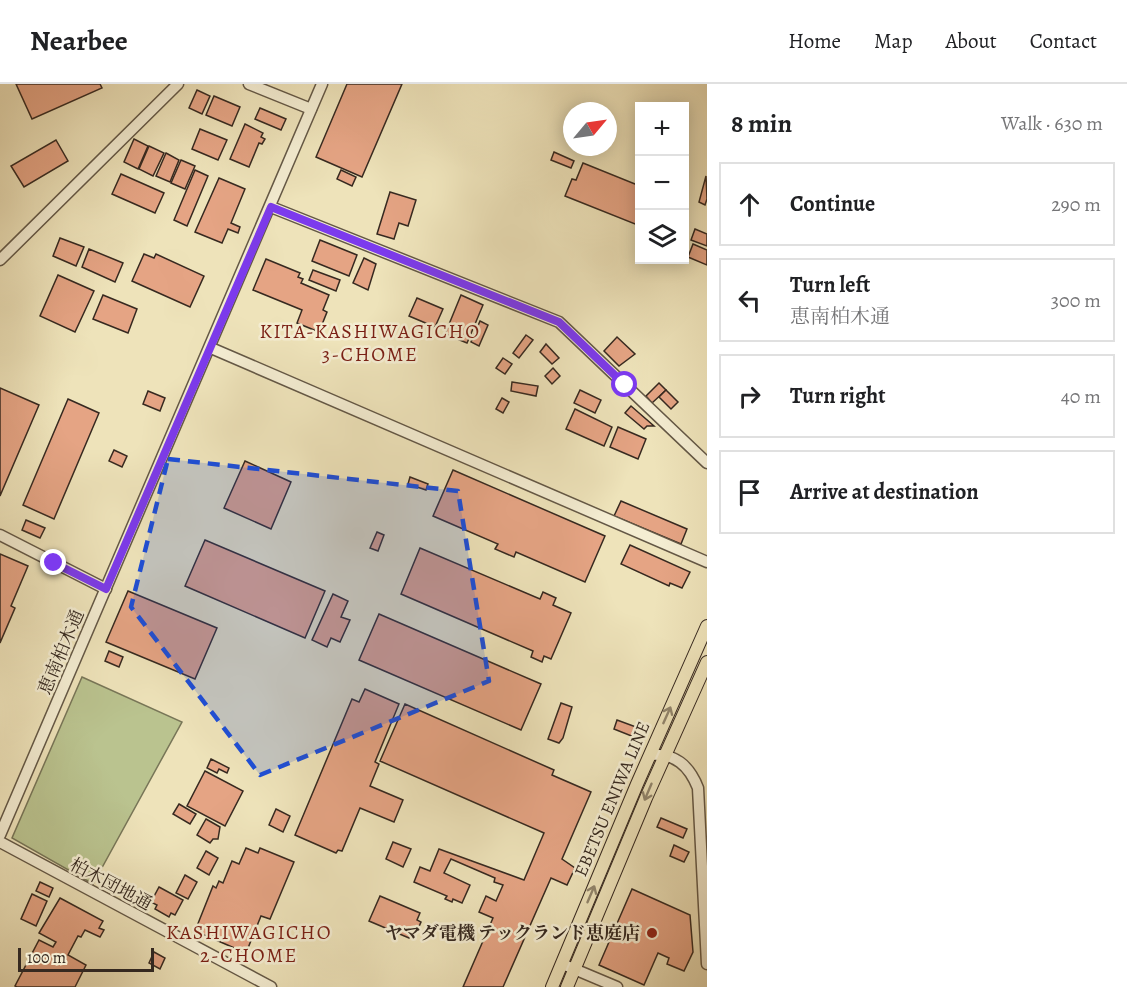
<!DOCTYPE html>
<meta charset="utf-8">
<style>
:root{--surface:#fff;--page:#f2f2f2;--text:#202124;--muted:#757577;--line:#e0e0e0}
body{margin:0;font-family:Alegreya,"Noto Serif JP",serif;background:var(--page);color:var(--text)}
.controls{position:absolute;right:18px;top:18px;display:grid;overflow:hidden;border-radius:0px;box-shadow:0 3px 15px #0003}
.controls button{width:54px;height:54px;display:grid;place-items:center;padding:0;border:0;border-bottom:2px solid var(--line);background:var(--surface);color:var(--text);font:30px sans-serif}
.compass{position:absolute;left:563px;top:18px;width:54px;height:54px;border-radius:50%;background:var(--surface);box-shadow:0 3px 15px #0003;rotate:61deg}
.scale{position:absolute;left:18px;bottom:15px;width:136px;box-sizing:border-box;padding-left:6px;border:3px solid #362920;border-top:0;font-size:16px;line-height:21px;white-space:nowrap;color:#362920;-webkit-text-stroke:4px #f4edd2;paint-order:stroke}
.stop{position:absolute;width:18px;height:18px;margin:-14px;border:4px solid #7c3aed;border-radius:50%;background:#fff}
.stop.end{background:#7c3aed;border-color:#fff;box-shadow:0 2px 6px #0008}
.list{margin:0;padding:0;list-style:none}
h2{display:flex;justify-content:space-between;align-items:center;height:78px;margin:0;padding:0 24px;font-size:26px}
h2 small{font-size:20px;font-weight:400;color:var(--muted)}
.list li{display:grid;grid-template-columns:39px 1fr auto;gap:18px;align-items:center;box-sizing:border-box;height:84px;margin:0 12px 12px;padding:0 12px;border:2px solid var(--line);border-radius:0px}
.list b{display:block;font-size:22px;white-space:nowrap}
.list p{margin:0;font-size:20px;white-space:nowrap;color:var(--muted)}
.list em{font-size:20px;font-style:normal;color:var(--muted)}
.icon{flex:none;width:33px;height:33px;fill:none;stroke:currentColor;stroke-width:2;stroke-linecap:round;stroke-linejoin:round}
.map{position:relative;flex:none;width:707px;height:903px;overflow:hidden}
header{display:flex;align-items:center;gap:36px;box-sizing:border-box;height:84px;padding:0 30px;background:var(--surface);border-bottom:2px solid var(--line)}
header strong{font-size:28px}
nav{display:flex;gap:33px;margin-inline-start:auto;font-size:21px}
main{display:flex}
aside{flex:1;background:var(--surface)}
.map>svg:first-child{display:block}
.green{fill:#bac38f;stroke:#787658;stroke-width:1.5}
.building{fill:#e5a484;stroke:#362920;stroke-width:1.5}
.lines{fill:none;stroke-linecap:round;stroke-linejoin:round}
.minor-casing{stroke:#645846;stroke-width:13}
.major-casing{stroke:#362920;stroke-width:14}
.minor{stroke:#f4edd2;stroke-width:10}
.major{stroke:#eee3ba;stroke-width:12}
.oneway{stroke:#92866d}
.route{stroke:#7c3aed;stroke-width:8}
.marked{fill:#1d4ed8;fill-opacity:0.2;stroke:#1d4ed8;stroke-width:4.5;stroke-dasharray:12 8;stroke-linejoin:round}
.poi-dot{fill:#8f2418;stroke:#f4edd2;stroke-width:2}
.labels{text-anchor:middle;stroke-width:5;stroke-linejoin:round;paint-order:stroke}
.street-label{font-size:18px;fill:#362920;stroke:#f4edd2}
.poi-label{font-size:18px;font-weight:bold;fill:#362920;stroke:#f4edd2;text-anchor:end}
.neighbourhood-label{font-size:20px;letter-spacing:1.5px;fill:#7a1f14;stroke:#f4edd2}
</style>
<header>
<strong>Nearbee</strong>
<nav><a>Home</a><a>Map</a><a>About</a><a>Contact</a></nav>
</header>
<main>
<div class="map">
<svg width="707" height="903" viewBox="0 0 707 903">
<rect width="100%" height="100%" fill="#eee3ba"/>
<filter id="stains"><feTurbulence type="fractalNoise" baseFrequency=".00333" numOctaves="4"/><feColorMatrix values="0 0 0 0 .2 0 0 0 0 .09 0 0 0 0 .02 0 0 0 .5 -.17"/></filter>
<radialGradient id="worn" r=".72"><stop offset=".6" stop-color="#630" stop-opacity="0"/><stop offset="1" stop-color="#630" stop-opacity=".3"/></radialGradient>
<path class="green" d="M82,593L182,638L93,800L12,754Z"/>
<g class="building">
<path d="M16,0H100L102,4L32,35Z"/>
<path d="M347,0H402L362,93L316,73Z"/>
<path d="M197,6L210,12L202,30L189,24Z"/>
<path d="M214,12L240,23L232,42L206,31Z"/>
<path d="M260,24L286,35L281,46L255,35Z"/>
<path d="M245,40L263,49L261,53L265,55L262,60L259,59L249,83L230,75Z"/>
<path d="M200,45L227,56L218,76L192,65Z"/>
<path d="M134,55L148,62L138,85L124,78Z"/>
<path d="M56,56L68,77L24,103L11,82Z"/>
<path d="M149,62L164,69L153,92L139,85Z"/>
<path d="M554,68L574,77L571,84L551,76Z"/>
<path d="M166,69L179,76L170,98L156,92Z"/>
<path d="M181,76L195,82L185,105L171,99Z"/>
<path d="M583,79L640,102V142L565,112L572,95L576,96Z"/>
<path d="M195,86L208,92L187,142L174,136Z"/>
<path d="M341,86L356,93L352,102L337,95Z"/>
<path d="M121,90L164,109L155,129L112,110Z"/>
<path d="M706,92L707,115L705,121L699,118Z"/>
<path d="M219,94L245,105L231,139L240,143L238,149L228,145L222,159L195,148Z"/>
<path d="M390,108L416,116L408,142L399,139L394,155L377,150Z"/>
<path d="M695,145L707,150V162L691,156Z"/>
<path d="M60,154L84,163L76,182L53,172Z"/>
<path d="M320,156L357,171L349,192L312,177Z"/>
<path d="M693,160L707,166V181L688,173Z"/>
<path d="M89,165L123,179L115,198L82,183Z"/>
<path d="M144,170L154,174L156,170L204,192L190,223L132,197Z"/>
<path d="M364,174L376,180L368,206L353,199Z"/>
<path d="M266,175L300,189L298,193L303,195L301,199L329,211L323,226L327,228L319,248L297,239L302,226L253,206Z"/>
<path d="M313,186L340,196L336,207L309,196Z"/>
<path d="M58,191L94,207L75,248L40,232Z"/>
<path d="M103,211L137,225L128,249L93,235Z"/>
<path d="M461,211L483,221L467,259L445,250Z"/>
<path d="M417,214L443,225L435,243L409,232Z"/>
<path d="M480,237L488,241L479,262L471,258Z"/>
<path d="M526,251L533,256L519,274L513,269Z"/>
<path d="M617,253L635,270L619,282L604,267Z"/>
<path d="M546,260L559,274L552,280L540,268Z"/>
<path d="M503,274L512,280L505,290L496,284Z"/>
<path d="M553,284L560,292L552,300L545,292Z"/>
<path d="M512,298L538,302L536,312L511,307Z"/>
<path d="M659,299L666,306L652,319L646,312Z"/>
<path d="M0,304L39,321L0,412Z"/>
<path d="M580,306L601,316L595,329L574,319Z"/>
<path d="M666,306L678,318L671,325L659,313Z"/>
<path d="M148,307L165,314L160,327L143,320Z"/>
<path d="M502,314L509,318L503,329L496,325Z"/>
<path d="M68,315L99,329L54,435L23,421Z"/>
<path d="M631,322L654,342H647L644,345L625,329Z"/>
<path d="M575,325L612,343L604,362L566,345Z"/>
<path d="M618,343L646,355L638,375L610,363Z"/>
<path d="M114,366L127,372L122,383L109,377Z"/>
<path d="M245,377L291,398L271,445L224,424Z"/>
<path d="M453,386L605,452L585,498L516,468L514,473L495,465L498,460L433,432Z"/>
<path d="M410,393L428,400L426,406L408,400Z"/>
<path d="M621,417L687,445L681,460L614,432Z"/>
<path d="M26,436L45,444L40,454L22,446Z"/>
<path d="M377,448L384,451L378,467L370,464Z"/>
<path d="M205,456L325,507L305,554L185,502Z"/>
<path d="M630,461L690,488L682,504L670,499L669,502L621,480Z"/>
<path d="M420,464L540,515L543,508L556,514L553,521L571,529L551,575L544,572L542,578L531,573L533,567L401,510Z"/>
<path d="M0,470L28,482L11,522L15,524L0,559Z"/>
<path d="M128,507L217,544L195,595L106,558Z"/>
<path d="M333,510L348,517L341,533L350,536L340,558L331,554L327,563L312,556Z"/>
<path d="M379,530L541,600L521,646L359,576Z"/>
<path d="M109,567L123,573L119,583L105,577Z"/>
<path d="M365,605L399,620L375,678L379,680L370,702L403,716L394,738L360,724L342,767L338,766L336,769L295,751L352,615L359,618Z"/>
<path d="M561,619L572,623L563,654L559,659L548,655Z"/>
<path d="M405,620L554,686L552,691L591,708L562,775L575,784L567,801L551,794L503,903H463L493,834L479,828L486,812L496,817L503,801L494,798L495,794L451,775L444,789L470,801L462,819L453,815L452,818L445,815L447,812L414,798L420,783L430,787L439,765L524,796L544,749L380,677Z"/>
<path d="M617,636L636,643L634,653L614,645Z"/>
<path d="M211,675L229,684L227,689L219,685L217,689L207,684Z"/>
<path d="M205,687L243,707L225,742L187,722Z"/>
<path d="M179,720L196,730L190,740L173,730Z"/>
<path d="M276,725L290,732L283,748L269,741Z"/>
<path d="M661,734L687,745L683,754L657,743Z"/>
<path d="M206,735L220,743L218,755H213L210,759L197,751Z"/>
<path d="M393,758L411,765L403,783L386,775Z"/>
<path d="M674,761L689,768L684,778L670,772Z"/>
<path d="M246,764L258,769L260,764L294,778L270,835L261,832L246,869L195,847L213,802L216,804L219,797L223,799L232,777L239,780Z"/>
<path d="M206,767L218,774L209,791L197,784Z"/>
<path d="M185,791L197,798L188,815L176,809Z"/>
<path d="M40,798L53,804L49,813L36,807Z"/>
<path d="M159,803L183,816L175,831L171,829L169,833L155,825L157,821L151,818Z"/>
<path d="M632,805L690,831L693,868L684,887L667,880L669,874L658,869L644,901L599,881Z"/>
<path d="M32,810L47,817L36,842L21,835Z"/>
<path d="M380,812L420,829L417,836L421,838L417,847L413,845L409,854L369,837Z"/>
<path d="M60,814L103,837L99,844L104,846L100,853L85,846L81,853L78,852L68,871L86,881L75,903H17L15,902L39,856L53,863L56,858L39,849Z"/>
<path d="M154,868L165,874L160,885L149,879Z"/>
</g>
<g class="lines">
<g class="minor-casing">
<g id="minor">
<path d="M249,0L311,25"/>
<path d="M271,123L559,238L707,379"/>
<path d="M0,176L178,0"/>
<path d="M211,264L707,478"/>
<path d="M0,451L106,505"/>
<path d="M650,671C675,669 689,681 698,704L707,880"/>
<path d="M0,751L322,0"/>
<path d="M0,758L271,903"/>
<path d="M567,882L617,903"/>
</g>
</g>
<g class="major-casing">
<g id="major">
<path d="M552,903L637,700L707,542"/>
<path d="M567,903L646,714L707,578"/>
</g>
</g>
<use href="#minor" class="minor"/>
<use href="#major" class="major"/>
</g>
<defs><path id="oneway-shaft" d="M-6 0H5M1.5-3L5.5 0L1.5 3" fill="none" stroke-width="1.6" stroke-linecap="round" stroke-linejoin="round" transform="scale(1.5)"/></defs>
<g class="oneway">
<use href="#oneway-shaft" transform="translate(667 631) rotate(-66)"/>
<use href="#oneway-shaft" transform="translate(648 708) rotate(113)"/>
<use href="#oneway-shaft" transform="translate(591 810) rotate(-67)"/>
</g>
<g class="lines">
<path class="route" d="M54,479L106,505L271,123L559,238L625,301"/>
</g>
<path class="marked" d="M168,375L458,407L489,597L260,691L131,523Z"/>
<circle class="poi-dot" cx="652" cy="849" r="6"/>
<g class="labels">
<g class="street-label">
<text transform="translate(61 568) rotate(-67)" y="6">恵南柏木通</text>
<text transform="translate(612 715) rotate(-67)" y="6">EBETSU ENIWA LINE</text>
<text transform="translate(111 800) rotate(28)" y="6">柏木団地通</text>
</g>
<g class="poi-label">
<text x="640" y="855">ヤマダ電機 テックランド恵庭店</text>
</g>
<g class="neighbourhood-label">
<text x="370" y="254">KITA-KASHIWAGICHO<tspan x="370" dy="23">3-CHOME</tspan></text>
<text x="249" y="855">KASHIWAGICHO<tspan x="249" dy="23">2-CHOME</tspan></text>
</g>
</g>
<rect width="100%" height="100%" filter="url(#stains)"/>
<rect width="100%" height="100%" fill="url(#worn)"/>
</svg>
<div class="controls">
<button>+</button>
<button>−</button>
<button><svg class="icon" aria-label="layers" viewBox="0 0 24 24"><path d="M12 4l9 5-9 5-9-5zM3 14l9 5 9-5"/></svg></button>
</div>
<svg class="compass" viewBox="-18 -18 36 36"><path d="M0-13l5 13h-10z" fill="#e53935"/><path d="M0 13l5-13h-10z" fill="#757577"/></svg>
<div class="scale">100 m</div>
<div class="stop" style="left:625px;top:301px"></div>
<div class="stop end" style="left:54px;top:479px"></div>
</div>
<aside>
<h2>8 min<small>Walk · 630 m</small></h2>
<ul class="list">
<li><svg class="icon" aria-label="ahead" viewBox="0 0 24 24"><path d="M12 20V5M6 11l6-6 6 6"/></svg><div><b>Continue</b></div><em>290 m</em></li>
<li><svg class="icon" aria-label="left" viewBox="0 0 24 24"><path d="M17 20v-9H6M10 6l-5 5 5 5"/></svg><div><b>Turn left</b><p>恵南柏木通</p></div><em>300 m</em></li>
<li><svg class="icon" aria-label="right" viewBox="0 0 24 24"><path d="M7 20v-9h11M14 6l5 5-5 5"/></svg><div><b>Turn right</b></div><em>40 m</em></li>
<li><svg class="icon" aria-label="arrive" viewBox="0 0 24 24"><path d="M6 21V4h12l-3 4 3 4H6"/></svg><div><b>Arrive at destination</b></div></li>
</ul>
</aside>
</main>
